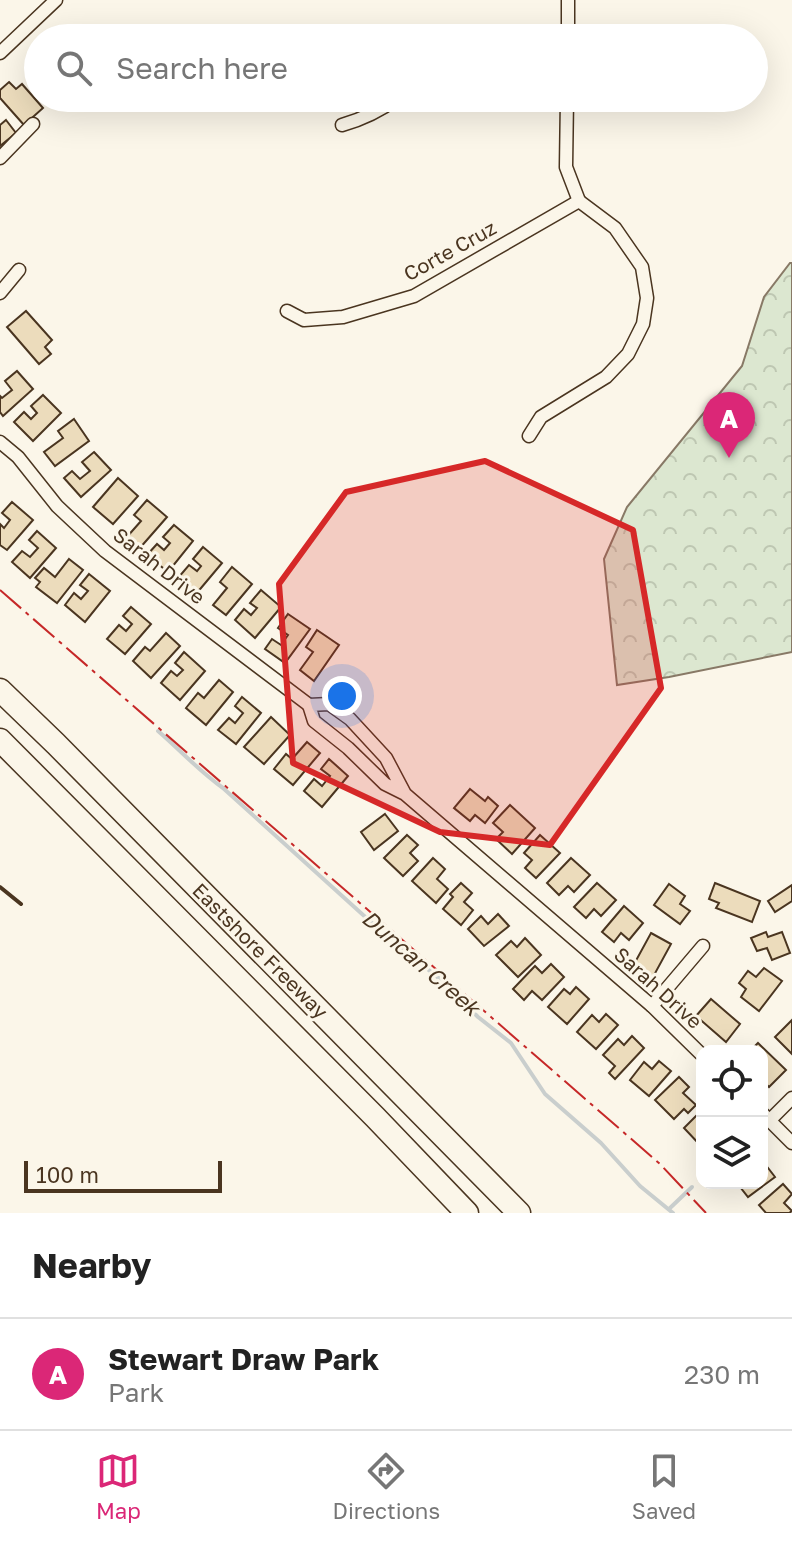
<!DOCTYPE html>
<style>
:root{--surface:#fff;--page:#f6f6f6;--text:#222;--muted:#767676;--line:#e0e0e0;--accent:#db2777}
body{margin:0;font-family:"Golos Text",sans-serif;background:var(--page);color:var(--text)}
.controls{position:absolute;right:24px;bottom:24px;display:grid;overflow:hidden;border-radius:16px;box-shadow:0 8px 32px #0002}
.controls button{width:72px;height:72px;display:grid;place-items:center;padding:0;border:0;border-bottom:2px solid var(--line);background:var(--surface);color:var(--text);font:40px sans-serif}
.scale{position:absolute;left:24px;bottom:20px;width:198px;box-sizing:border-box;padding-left:8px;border:4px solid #4a3520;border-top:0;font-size:22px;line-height:28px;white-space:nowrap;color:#4a3520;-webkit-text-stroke:6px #fbf6e9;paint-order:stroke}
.you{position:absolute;left:342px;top:696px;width:28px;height:28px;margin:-20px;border:6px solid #fff;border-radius:50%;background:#1a73e8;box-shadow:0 0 0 12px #1a73e833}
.badge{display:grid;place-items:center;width:52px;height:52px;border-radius:50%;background:var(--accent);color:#fff;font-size:26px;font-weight:700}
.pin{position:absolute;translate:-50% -66px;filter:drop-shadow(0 2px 4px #0008)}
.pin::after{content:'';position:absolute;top:42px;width:28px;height:24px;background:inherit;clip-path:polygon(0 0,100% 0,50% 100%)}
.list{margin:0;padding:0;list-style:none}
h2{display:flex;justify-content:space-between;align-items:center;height:104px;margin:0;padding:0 32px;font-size:34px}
h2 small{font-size:26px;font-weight:400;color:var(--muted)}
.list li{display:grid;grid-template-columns:52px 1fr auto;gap:24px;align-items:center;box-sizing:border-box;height:112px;padding:0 32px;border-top:2px solid var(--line)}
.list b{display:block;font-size:30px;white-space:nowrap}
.list p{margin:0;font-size:26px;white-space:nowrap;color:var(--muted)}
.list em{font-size:26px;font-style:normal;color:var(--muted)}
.icon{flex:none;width:44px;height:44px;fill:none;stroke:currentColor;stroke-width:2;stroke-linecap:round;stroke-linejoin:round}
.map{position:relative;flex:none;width:792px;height:1213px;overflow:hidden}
.search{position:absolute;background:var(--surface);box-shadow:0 8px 32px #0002;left:24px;right:24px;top:24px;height:88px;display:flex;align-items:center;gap:20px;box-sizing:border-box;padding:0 28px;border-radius:44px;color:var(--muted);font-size:30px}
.sheet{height:216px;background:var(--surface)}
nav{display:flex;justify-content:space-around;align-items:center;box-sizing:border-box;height:112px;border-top:2px solid var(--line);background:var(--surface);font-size:22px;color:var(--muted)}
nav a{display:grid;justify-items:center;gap:4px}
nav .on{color:var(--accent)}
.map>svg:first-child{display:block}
.park{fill:url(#park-crowns);stroke:#887966;stroke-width:2}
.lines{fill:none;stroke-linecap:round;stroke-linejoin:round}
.stream{stroke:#c9cecd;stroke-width:4}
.building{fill:#ecdcbc;stroke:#4a3520;stroke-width:2}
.minor-casing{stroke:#4a3520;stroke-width:15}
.motorway-casing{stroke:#4a3520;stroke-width:25}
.minor{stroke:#fbf6e9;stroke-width:12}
.motorway{stroke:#fbf6e9;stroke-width:22}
.wall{stroke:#4a3520;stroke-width:4}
.power{stroke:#c62828;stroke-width:2;stroke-dasharray:28 6 4 6;stroke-linecap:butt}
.marked{fill:#d62828;fill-opacity:0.2;stroke:#d62828;stroke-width:6;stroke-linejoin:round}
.labels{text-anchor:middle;stroke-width:6;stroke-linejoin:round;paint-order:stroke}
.street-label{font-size:20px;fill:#4a3520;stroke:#fbf6e9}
.water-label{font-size:22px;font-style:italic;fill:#4a3520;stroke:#fbf6e9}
</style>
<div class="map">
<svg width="792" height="1213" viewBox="0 0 792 1213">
<defs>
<pattern id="park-crowns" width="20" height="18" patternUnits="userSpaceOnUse" patternTransform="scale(2)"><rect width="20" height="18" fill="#dce7d0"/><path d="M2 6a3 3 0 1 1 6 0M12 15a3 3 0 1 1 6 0" fill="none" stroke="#bec7b2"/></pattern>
</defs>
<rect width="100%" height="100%" fill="#fbf6e9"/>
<path class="park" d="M790,263H792V652L669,677L617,685L604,559L627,507L742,366L764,297Z"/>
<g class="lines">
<g class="stream">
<path d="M158,731C180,750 199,771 223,788L383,933L441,980L478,1017L511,1043L545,1094L601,1143L640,1186L673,1213"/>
<path d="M669,1209L692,1187"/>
</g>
</g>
<g class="building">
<path d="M9,82L16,89L22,84L43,108L24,125L0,98V90Z"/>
<path d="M6,120L16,133L0,146V125Z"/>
<path d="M26,311L52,340L45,347L51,354L39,364L7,327Z"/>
<path d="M17,371L33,389L3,416L0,412V396L2,398L12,390L5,381Z"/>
<path d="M43,395L61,413L33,441L14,422L24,412L31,419L37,413L31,406Z"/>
<path d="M74,419L89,441L55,466L44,452L63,438L58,431Z"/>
<path d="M94,452L111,470L81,497L64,478L72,471L80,479L90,471L82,462Z"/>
<path d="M118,478L138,496L113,524L93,507Z"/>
<path d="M147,500L167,517L139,549L126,538L141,521L134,515Z"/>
<path d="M12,502L33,520L7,550L0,545V524L4,528L10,520L2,513Z"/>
<path d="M174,525L193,541L168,572L147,555L157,544L164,550L170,543L163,537Z"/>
<path d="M37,531L56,548L30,578L12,562L22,551L30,557L38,548L29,540Z"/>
<path d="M203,547L222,563L196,594L178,578L189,565L197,571L201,566L193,559Z"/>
<path d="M69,559L83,570L57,603L36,587L40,582L35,578L44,568L55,577Z"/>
<path d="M232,567L252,584L226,615L213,605L227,588L220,582Z"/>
<path d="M89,574L110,591L85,622L65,605L74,593L81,599L88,591L80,585Z"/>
<path d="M261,590L281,607L255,638L235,620L244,609L251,615L257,608L250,603Z"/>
<path d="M131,607L151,624L125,654L107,639L119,625L126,631L132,624L123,616Z"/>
<path d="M288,614L310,629L285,663L265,649L272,639L281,645L288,635L278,628Z"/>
<path d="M317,630L339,645L314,681L300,670L313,652L306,647Z"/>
<path d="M166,633L180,646L151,678L133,661L145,647L150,651Z"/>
<path d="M184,652L205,671L180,700L161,683L171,671L177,676L183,670L175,663Z"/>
<path d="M219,680L233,692L206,725L186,708L198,693L204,698Z"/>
<path d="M242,697L261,713L236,744L218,730L229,718L235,723L243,713L235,706Z"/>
<path d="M271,717L290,735L264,764L244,747Z"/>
<path d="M307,742L320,753L293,785L274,769L286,754L292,759Z"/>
<path d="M329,759L348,776L322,807L304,791L314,779L322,786L330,776L321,769Z"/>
<path d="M470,789L485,801L488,797L498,806L485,823L475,815L470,821L454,808Z"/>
<path d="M510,805L535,828L512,854L496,839L503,832L493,823Z"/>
<path d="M385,814L398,831L374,850L361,832Z"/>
<path d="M407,835L418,845L410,853L418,861L403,876L384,858Z"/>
<path d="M540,835L560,853L536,878L525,868L532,860L524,853Z"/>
<path d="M433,858L445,869L437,879L448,889L436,903L412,881Z"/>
<path d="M571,858L590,875L574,892L568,886L559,895L547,883Z"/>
<path d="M461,883L472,893L464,902L473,910L461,925L443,909L453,897L450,894Z"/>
<path d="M597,883L616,900L601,916L594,909L586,918L574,907Z"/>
<path d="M715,883L760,901L752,922L716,908L719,903L709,899Z"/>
<path d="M669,884L685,896L680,904L690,911L680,924L654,905Z"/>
<path d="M792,885V901L775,912L768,901Z"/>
<path d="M624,906L643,923L629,940L621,933L614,942L602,932Z"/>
<path d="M498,914L509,926L484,946L468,929L481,916L488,924Z"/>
<path d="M766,932L768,937L782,932L790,953L772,960L767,948L757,951L751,938Z"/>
<path d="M651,933L671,944L653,977L633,966Z"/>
<path d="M525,938L541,955L518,977L496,955L511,941L517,947Z"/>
<path d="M551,964L564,977L542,1000L532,991L524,1000L513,989L535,966L542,973Z"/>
<path d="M764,968L782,981L759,1011L741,997L746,989L739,983L748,971L756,977Z"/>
<path d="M576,987L589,999L567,1024L548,1007L564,989L570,994Z"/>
<path d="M711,999L740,1024L726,1042L696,1016Z"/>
<path d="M606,1014L618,1025L596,1049L577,1032L592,1015L599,1022Z"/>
<path d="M792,1020V1054L775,1037Z"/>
<path d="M632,1036L644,1048L615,1079L609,1073L615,1066L603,1055L618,1039L624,1045Z"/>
<path d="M758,1043L786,1070L769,1087L762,1080V1051H750Z"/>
<path d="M659,1061L671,1071L649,1096L630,1080L644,1062L652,1069Z"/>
<path d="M679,1077L689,1087L683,1093L696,1105L688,1113L684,1109L674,1119L655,1100Z"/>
<path d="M702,1110V1145L701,1146L684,1128Z"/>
<path d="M765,1164L775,1177L748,1197L737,1183H762V1166Z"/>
<path d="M783,1184L792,1194L784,1203L792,1211L789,1213H766L759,1205Z"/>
</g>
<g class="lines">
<g class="minor-casing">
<g id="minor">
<path d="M568,38V0"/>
<path d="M0,53L56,0"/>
<path d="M567,98L566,167L579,201"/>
<path d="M342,125C363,119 380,111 397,98"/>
<path d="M0,158L33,124"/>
<path d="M0,293L19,270"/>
<path d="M287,311L304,320L343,317L414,296L579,201"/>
<path d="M529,436L541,417L606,377L628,354L643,324L647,298L642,267L615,228L579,201"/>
<path d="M0,442L18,457L57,506L105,551L309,705"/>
<path d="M405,794L386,758L350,719L329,704L309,705L314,721L348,748L385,784L405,794L652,1006L702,1055"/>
<path d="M652,1006L703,946"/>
<path d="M762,1113L792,1143"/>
<path d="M770,1120L792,1098"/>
</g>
</g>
<g class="motorway-casing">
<g id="motorway">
<path d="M0,690L56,744L519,1213"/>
<path d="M0,740L375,1117L467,1213"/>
</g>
</g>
<use href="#minor" class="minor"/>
<use href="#motorway" class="motorway"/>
<path class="wall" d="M0,887L21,904"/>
<path class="power" d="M0,590L660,1164L706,1213"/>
</g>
<path class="marked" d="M485,461L633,530L661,688L550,845L440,832L293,763L279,584L346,492Z"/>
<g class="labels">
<g class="street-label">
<text transform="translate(450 251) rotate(-29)" y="7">Corte Cruz</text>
<text transform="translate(159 566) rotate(38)" y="7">Sarah Drive</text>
<text transform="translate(260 951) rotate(45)" y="7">Eastshore Freeway</text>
<text transform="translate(658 988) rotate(42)" y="7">Sarah Drive</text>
</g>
<g class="water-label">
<text transform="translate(421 963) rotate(41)" y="8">Duncan Creek</text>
</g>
</g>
</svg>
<div class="controls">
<button><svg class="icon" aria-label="locate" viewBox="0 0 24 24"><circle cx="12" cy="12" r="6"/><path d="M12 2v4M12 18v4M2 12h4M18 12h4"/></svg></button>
<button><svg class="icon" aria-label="layers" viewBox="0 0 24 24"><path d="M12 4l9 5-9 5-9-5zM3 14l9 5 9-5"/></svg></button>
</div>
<div class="scale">100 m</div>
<div class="you"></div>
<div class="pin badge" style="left:729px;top:458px">A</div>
<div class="search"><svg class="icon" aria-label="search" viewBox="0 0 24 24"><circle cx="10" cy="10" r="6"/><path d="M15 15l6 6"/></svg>Search here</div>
</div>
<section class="sheet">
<h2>Nearby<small></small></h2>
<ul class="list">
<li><span class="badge">A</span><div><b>Stewart Draw Park</b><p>Park</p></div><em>230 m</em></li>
</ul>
</section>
<nav>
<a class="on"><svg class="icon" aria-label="map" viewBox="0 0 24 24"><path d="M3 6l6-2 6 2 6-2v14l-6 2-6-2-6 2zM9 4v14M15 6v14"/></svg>Map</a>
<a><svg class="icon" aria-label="directions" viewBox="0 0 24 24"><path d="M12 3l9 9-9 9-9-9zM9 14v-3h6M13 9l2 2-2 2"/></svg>Directions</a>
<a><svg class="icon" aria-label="saved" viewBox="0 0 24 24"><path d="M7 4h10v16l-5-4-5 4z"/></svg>Saved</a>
</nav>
